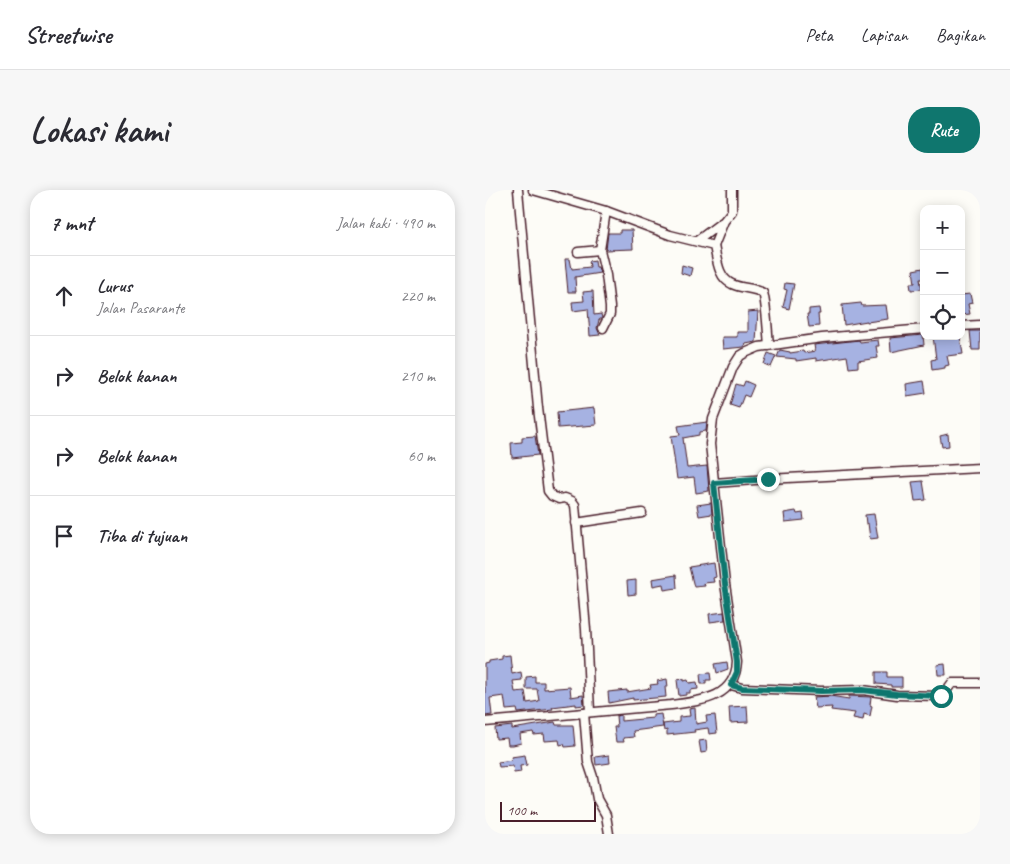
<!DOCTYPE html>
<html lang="id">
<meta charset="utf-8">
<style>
:root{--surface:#fff;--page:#f7f7f7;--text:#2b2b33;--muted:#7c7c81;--line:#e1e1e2;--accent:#0f766e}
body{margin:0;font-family:Caveat,sans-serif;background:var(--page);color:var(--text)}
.controls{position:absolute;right:15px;top:15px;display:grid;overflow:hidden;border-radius:10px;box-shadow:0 2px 12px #0003}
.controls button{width:45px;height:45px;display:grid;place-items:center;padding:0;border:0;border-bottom:1px solid var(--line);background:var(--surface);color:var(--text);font:25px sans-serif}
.scale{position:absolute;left:15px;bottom:12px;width:96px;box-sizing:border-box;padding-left:5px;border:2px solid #4a1f2b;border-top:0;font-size:14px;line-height:18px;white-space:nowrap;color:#4a1f2b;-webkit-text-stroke:4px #fdfcf7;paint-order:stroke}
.stop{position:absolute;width:15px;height:15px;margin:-11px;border:4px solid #0f766e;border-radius:50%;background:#fff}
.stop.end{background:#0f766e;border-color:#fff;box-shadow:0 1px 5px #0008}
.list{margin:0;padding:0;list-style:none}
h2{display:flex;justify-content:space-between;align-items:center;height:65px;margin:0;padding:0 20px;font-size:21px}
h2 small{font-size:16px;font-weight:400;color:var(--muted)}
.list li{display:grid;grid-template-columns:32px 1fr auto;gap:15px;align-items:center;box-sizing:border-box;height:80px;padding:0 20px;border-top:1px solid var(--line)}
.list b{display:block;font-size:19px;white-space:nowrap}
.list p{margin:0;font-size:16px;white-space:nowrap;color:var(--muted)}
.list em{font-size:16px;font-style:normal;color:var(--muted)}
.icon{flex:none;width:28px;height:28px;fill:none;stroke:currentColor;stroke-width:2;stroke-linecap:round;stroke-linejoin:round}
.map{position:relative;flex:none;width:495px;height:644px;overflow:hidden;border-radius:20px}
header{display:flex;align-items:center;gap:30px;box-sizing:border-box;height:70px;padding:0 25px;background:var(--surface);border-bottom:1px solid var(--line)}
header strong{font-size:24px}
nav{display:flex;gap:28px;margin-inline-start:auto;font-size:18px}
.intro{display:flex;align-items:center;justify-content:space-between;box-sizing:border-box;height:120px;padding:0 30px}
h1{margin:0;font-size:35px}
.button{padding:12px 22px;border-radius:20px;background:var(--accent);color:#fff;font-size:18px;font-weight:700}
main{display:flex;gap:30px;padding:0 30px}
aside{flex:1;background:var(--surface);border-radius:20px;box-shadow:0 2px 12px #0003}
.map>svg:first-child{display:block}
.building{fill:#a6b2e2;stroke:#4a1f2b}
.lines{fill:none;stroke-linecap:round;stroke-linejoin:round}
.minor-casing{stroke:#4a1f2b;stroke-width:11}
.minor{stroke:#fdfcf7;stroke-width:8}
.route{stroke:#0f766e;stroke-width:6}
</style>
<header>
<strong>Streetwise</strong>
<nav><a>Peta</a><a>Lapisan</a><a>Bagikan</a></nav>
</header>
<div class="intro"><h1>Lokasi kami</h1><a class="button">Rute</a></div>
<main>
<aside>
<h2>7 mnt<small>Jalan kaki · 490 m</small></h2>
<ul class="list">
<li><svg class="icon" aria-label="ahead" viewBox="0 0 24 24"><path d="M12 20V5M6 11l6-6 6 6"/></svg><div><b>Lurus</b><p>Jalan Pasarante</p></div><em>220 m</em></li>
<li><svg class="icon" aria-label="right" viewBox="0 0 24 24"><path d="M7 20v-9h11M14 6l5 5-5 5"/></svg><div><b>Belok kanan</b></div><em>210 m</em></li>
<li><svg class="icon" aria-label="right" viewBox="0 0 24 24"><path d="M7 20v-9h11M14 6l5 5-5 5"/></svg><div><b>Belok kanan</b></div><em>60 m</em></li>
<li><svg class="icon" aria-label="arrive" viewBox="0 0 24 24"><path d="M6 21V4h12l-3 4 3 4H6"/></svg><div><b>Tiba di tujuan</b></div></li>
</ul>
</aside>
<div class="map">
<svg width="495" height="644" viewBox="0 0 495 644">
<rect width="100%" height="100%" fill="#fdfcf7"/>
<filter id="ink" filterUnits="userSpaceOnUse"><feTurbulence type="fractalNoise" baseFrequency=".02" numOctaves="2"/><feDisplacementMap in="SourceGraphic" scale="10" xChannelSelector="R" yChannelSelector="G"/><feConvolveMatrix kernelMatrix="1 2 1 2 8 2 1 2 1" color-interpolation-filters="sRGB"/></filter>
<g filter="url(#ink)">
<g class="building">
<path d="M135,40H147L148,59L121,60L123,43H135Z"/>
<path d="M80,69H85L87,79L105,77L104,71L110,70L111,77H113L115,83L90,87L91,102H83Z"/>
<path d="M197,75L207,78L205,86L196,83Z"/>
<path d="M438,78L439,89H435L437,99L426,100L425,93H430L428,80Z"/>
<path d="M300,93L309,94L304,119L298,117L302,100L299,99Z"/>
<path d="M108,101L109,125L116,124L117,128L114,130L112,138L115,145L105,146L103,119L88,121L87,112L99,111L98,102Z"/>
<path d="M485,104L487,113L483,114L485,124L476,125V105Z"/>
<path d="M376,113L377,116L401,115L403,129L382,132V131L359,135L357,115Z"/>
<path d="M334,118L335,124H333L334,136L324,137L322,124H324V119Z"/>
<path d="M273,121L271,152L261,154L259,157L238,159L237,147H252V142H263V122Z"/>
<path d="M485,141H495V160H487Z"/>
<path d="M438,145L439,155L406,162L405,148Z"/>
<path d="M448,146H463L464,148L475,147L478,164L462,166L464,175L460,176V178L447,180L446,170L451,169Z"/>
<path d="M374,150L375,152L393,150L394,156H391L393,168L373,171V177L364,178L362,166L331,171V168L311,171V169L292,167L295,160L305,162V163L318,161L319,163L330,161L329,155Z"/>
<path d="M283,163L291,166L286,177L279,174Z"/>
<path d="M260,191L269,195L264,207L259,205L254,218L245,215L251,194L258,196Z"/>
<path d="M439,191L441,203L422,206L421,194Z"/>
<path d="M109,218L111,235L73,238L72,222Z"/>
<path d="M222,232L221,241L214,242V245L198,248L202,278L222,276L224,301L211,303L209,287L192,289L186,246L195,245L193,236Z"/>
<path d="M463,244L464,256L457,257L455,246Z"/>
<path d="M50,246L53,265L27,268L26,253L37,252V247Z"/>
<path d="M438,291L441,310L430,311L427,292Z"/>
<path d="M226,313L227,324L214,326L212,315Z"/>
<path d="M311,321L312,324L318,323L319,330L300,332L299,323Z"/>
<path d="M389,324L393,348L385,349L383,333L381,334L380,325Z"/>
<path d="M229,373L231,387L228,388L229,392L219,393L220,396L209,397L204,377Z"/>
<path d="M191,385L192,398L179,400L178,394L168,396L167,389Z"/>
<path d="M151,390V404L143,405L142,391Z"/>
<path d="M239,422L240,430L225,432L224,424Z"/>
<path d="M25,465L27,484L36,482L37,490L28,491L30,502L40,501L42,513L54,511L52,499H41V487L50,486V492H59V499L85,497L86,507L98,505L99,515L91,516V514L67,517L68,519L33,523L32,519L21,520L19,506L5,508L7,525L0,526V474L4,473V471L17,469V466Z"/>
<path d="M242,472L243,479L232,483L230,474Z"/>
<path d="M460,474L461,485H453L452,475Z"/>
<path d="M391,482H402V487H417V497H406V495L391,494Z"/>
<path d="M225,483L226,490H221V494H216L215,484Z"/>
<path d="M182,489L183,497H180L181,507L148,510V508L124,513L123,502L142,500V502L166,498L165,495L173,494L172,491Z"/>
<path d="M199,489V491L203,490L204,493L212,492L213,499L205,500V503H201V505L194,506L192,490Z"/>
<path d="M345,506L364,509V506L386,507L385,515L387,516L385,526L379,524L378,530L368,528L370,523L346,520L347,517L331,518L329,507Z"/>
<path d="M262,516L263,532L245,533L244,517Z"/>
<path d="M210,518L211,534L222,532L221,526L230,525L232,543L224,544L223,538L209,540L210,542L182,545V540L179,541L178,534L194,532V527L205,526L204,519Z"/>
<path d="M176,524L178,537L148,541L149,547L138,548L139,552H131L129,537H132L131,526L136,525V531L168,528V525Z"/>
<path d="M70,532L71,535H88L90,556L80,557L79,554L75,555L74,550L60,551L59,544L49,545L48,542L35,544L36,553L28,555H23L22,548L11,549L10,538L27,536V539Z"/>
<path d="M221,550L222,562L216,563L214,551Z"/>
<path d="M40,565L42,575L35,576L36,582L29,583L28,576L14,577L13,572L27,570L26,567Z"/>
<path d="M124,565L125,573L111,575L110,567Z"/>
</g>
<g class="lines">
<g class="minor-casing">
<g id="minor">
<path d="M33,0L53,218L63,301L67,306L74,309L80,308L87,311L90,315L101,439L105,522"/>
<path d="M48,0L121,21L185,45L229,56C232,69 233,88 247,94C257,99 268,97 278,103C281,110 283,145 284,156"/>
<path d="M212,51L236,33"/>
<path d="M229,56L239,31L247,21V0"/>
<path d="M93,62L115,60"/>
<path d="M476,136L495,135"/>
<path d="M118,138L125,124V117L121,85L115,60L121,21"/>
<path d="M229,293L283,289L495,278"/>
<path d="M91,333L157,323"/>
<path d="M246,495L257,498L336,501L378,500L412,505L454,506L458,505L467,493H495"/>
<path d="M99,523L103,572L108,587L112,609L121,625L124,644"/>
<path d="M0,532L186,515C215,511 250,509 252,472L240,394L225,254L228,229L248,177L255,166L260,163L274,157L337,148L439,139"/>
</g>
</g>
<use href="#minor" class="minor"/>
</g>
</g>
<g class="lines" filter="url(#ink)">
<path class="route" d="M283,289L229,293L240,394L252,472V482L246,495L257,498L336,501L378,500L412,504L456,506"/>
</g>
</svg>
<div class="controls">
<button>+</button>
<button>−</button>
<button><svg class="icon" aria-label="locate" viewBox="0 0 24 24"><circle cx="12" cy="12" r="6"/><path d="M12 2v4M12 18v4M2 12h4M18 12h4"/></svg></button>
</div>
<div class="scale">100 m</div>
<div class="stop" style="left:456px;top:506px"></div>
<div class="stop end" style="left:283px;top:289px"></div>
</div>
</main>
